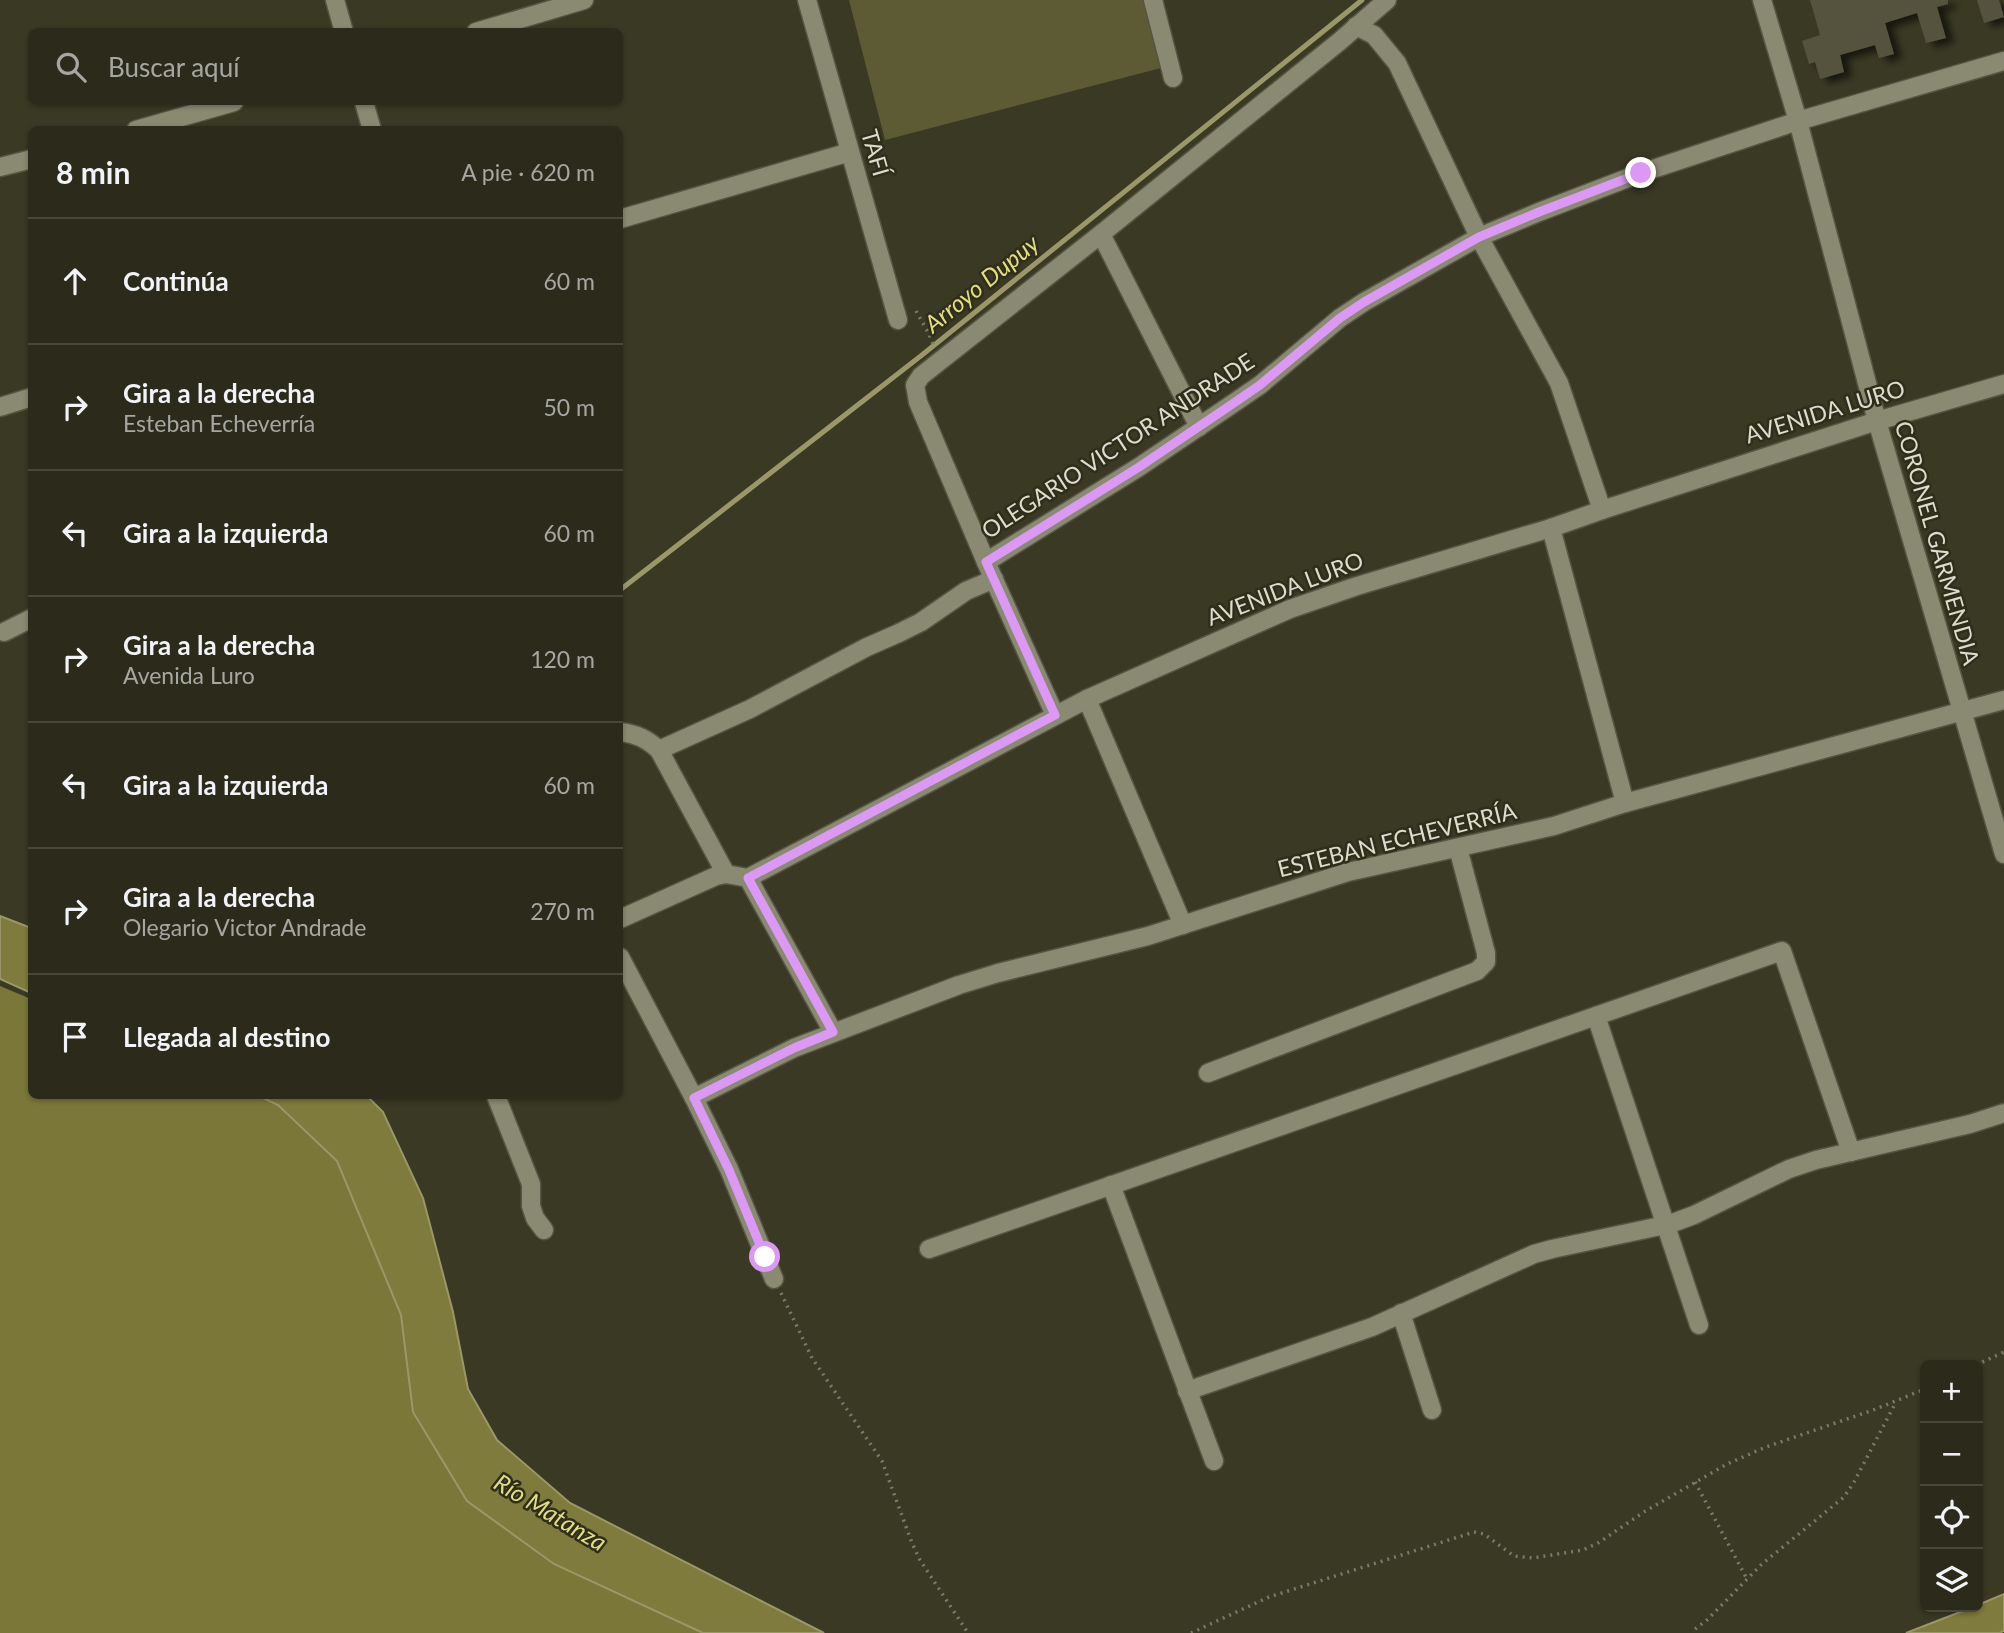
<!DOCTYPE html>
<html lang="es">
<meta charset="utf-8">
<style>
:root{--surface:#2c2b1b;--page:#383728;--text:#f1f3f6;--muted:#a6a7a3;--line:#48473a}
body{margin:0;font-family:Lato,sans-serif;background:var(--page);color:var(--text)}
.controls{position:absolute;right:21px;bottom:21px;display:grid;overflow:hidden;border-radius:10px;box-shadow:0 2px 5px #0004}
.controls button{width:63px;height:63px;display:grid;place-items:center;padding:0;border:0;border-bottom:2px solid var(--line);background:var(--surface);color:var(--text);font:35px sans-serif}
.stop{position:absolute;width:21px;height:21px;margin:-16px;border:5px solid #db99f5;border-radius:50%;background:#fff}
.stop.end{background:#db99f5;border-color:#fff;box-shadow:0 2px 7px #0008}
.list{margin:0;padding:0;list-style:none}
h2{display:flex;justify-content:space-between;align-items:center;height:91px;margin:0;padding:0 28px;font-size:30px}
h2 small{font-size:23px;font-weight:400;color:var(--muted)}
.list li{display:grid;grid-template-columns:46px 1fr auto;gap:21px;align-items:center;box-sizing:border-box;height:126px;padding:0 28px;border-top:2px solid var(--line)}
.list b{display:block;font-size:26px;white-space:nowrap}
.list p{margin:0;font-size:23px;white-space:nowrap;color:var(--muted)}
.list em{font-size:23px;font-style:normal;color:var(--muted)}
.icon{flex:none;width:38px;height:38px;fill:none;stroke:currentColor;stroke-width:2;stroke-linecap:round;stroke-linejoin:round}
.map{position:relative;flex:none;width:2004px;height:1633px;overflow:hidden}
.search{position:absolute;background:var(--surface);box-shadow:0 2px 5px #0004;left:28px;top:28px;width:595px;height:77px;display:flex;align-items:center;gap:18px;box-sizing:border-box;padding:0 24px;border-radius:10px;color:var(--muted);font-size:26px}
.panel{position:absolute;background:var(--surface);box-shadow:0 2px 5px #0004;left:28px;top:126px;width:595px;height:973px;border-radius:10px}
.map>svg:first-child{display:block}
.green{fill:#5d5b34}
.forest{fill:#7a7739}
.water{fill:#7e7b3c;stroke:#9a9868;stroke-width:2}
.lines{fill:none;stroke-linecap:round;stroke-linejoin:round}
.stream{stroke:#9a9868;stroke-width:5}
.building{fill:#54533d;filter:url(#shadow)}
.minor-casing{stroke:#555542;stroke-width:21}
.path{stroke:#7a7a68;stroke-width:3.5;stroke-dasharray:2 5;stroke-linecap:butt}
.minor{stroke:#8a8972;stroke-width:18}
.route{stroke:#db99f5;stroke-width:9}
.labels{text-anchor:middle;stroke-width:5;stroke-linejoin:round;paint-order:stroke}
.street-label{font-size:23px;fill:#dcdccf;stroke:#2f2e1a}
.water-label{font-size:24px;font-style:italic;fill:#e3dd82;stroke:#2f2e1a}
</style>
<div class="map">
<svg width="2004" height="1633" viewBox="0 0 2004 1633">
<defs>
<filter id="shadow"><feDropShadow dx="8" dy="4.5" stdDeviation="3.5" flood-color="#0009"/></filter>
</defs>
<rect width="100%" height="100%" fill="#3a3924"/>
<path class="green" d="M849,0H1144L1161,68L885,140Z"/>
<path class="forest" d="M0,986L31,999L32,1096H257L278,1105L337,1161L401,1315L413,1412L554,1564L703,1633H0Z"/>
<g class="water">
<path d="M0,916L31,928V993L0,979Z"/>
<path d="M259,1096H367L383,1112L423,1198L453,1312L468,1389L497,1440L570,1503L824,1633H703L554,1564L467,1501L413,1412L401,1315L337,1161L278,1105Z"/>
<path d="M2004,1594V1631L1999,1633H1906L1973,1607H1978V1605Z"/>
</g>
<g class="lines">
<path class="stream" d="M620,590L922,355L1362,0"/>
</g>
<g class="building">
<path d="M1810,0H1948V4L1937,7L1946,38L1926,43L1917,13L1885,23L1894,54L1879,58L1875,45L1840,55L1844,72L1820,79L1815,62L1809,64L1802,41L1820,35Z"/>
<path d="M1977,0H1999L2004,17L1984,23Z"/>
</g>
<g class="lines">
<g class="minor-casing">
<g id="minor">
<path d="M335,0L344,32"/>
<path d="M807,0L898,320"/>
<path d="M1153,0L1173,78"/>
<path d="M1762,0L1798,121L1877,421L2004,854"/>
<path d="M1356,26L1374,35L1397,63L1479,237L1559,383L1602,510"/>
<path d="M476,32L584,0"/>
<path d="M364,102L372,130"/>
<path d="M136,130L234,102"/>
<path d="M0,167L32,159"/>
<path d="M620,219L850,152"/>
<path d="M1101,234L1199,427"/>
<path d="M0,407L32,397"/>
<path d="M1551,528L1625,803"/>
<path d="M986,562L1139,467L1225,409L1260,385L1340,318L1364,302L1479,237L1539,212L1641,173L1798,121L2004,61"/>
<path d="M4,632L32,618"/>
<path d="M1087,699L1183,925"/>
<path d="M1055,715L986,562L918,402L915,385L921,376L1101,234L1340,41L1387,0"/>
<path d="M620,732C637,734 647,739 659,750L750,709L867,647L899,633L921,622L966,591L994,579"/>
<path d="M659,750L726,874"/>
<path d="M748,878L833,1032"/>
<path d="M620,919L716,876L726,874L748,878L1087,699L1290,609L1357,586L1551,528L1602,510L1877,421L2004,384"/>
<path d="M620,957L694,1098L729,1169L774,1279"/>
<path d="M1596,1016L1699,1325"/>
<path d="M1208,1073L1477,971L1486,962V953L1458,848"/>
<path d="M496,1096L531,1184V1206L535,1218L544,1230"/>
<path d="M694,1098L794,1048L959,985L998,973L1148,936L1348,872L1554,826L1625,803L2004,700"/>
<path d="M1111,1185L1214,1461"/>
<path d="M929,1249L1782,951L1851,1152"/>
<path d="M1401,1313L1432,1410"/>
<path d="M1187,1391L1372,1327L1534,1254L1552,1249L1670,1224L1694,1215L1789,1169L1816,1160L1970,1124L2004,1113"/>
</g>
</g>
<g class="path">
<path d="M916,311L929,334L933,344"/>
<path d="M781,1293L812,1358L882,1461L912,1543L920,1560L968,1633"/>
<path d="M1976,1365L2004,1352"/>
<path d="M1695,1482L1747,1579"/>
<path d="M1695,1629L1707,1620L1762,1564L1844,1497L1854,1482L1895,1404"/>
<path d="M1191,1633L1269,1597L1474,1532L1484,1534L1514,1556L1533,1558L1583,1550L1598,1543L1644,1512L1727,1464L1766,1447L1876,1409L1925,1389"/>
</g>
<use href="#minor" class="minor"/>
</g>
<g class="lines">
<path class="route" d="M765,1257L729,1170L694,1098L794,1048L833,1032L748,878L1055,715L986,562L1139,467L1225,409L1260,385L1340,318L1364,302L1479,237L1539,212L1641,173"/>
</g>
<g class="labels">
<g class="street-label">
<text transform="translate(875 153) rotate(74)" y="8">TAFÍ</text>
<text transform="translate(1825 412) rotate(-17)" y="8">AVENIDA LURO</text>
<text transform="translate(1118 446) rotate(-33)" y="8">OLEGARIO VICTOR ANDRADE</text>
<text transform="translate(1937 543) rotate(74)" y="8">CORONEL GARMENDIA</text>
<text transform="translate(1285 589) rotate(-21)" y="8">AVENIDA LURO</text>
<text transform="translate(1397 840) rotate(-14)" y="8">ESTEBAN ECHEVERRÍA</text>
</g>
<g class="water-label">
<text transform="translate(982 284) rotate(-39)" y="8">Arroyo Dupuy</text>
<text transform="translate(550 1513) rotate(31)" y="8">Río Matanza</text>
</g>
</g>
</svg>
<div class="controls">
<button>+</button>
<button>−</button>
<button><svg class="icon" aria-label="locate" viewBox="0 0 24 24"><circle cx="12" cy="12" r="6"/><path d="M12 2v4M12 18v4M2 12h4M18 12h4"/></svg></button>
<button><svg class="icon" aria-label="layers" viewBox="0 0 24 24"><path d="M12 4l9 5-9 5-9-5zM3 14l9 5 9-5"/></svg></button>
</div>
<div class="stop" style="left:765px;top:1257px"></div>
<div class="stop end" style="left:1641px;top:173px"></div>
<div class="search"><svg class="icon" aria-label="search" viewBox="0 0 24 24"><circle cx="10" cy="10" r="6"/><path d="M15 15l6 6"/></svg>Buscar aquí</div>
<section class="panel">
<h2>8 min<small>A pie · 620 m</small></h2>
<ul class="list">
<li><svg class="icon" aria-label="ahead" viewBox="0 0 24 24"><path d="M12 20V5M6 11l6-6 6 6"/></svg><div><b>Continúa</b></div><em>60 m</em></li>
<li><svg class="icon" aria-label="right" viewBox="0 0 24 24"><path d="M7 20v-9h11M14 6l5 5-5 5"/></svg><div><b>Gira a la derecha</b><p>Esteban Echeverría</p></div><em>50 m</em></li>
<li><svg class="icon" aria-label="left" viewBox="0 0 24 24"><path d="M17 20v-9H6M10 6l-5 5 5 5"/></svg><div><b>Gira a la izquierda</b></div><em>60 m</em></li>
<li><svg class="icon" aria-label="right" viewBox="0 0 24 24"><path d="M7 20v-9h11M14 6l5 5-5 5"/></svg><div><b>Gira a la derecha</b><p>Avenida Luro</p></div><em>120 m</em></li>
<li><svg class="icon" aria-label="left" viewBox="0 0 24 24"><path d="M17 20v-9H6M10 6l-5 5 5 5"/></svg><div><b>Gira a la izquierda</b></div><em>60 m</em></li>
<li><svg class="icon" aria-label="right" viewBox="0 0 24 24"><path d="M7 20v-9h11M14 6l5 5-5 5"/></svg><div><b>Gira a la derecha</b><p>Olegario Victor Andrade</p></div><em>270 m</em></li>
<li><svg class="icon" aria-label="arrive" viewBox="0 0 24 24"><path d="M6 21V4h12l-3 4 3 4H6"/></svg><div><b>Llegada al destino</b></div></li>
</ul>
</section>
</div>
